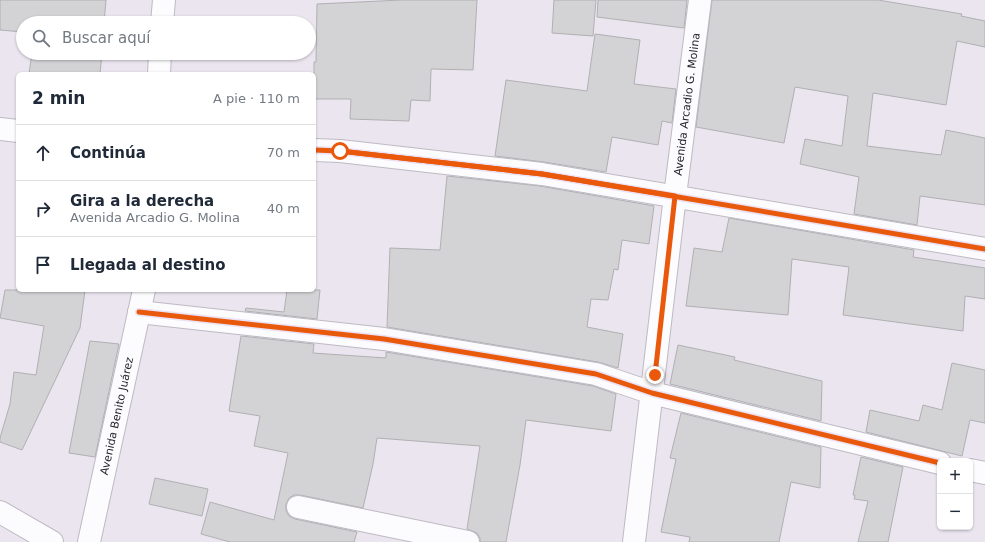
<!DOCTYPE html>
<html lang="es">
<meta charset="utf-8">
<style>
:root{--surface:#fff;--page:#f2f2f3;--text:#1f2937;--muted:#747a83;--line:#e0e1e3}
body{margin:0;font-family:"DejaVu Sans",sans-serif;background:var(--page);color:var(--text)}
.controls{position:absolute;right:12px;bottom:12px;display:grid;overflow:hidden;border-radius:6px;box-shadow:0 1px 3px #0004}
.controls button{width:36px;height:36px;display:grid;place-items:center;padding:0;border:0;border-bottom:1px solid var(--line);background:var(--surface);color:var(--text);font:20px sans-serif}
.stop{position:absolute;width:12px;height:12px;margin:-9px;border:3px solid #ea580c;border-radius:50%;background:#fff}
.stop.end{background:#ea580c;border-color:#fff;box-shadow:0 1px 4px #0008}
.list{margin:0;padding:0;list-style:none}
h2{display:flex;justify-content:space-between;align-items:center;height:52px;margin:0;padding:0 16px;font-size:17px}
h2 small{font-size:13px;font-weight:400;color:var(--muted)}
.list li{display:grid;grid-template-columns:26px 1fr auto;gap:12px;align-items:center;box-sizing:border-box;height:56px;padding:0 16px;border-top:1px solid var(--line)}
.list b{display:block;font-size:15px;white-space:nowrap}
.list p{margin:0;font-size:13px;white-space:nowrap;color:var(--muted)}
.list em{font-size:13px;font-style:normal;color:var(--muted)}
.icon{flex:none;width:22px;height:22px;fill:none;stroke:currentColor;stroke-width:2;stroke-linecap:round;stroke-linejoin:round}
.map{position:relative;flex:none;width:985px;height:542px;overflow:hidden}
.search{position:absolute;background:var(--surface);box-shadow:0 1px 3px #0004;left:16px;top:16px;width:300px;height:44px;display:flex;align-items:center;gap:10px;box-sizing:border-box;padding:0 14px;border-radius:22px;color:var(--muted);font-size:15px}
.panel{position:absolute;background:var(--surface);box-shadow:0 1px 3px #0004;left:16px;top:72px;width:300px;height:220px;border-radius:6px}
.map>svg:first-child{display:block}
.building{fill:#d3d2d5;stroke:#b0b0b2}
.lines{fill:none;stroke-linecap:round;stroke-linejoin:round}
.street-casing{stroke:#bebac2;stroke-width:24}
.street{stroke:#fcfbfd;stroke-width:22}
.cycleway-casing{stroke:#ebe1f4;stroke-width:8}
.cycleway{stroke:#e8590c;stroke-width:5}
.route{stroke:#ea580c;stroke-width:5}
.labels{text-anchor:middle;stroke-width:3;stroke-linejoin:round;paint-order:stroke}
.street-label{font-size:11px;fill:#28252c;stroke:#ebe1f4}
</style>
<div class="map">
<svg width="985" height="542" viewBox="0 0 985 542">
<rect width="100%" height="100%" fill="#ebe5f0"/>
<g class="building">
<path d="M0,0H106L104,23H23V32L0,30Z"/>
<path d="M401,0H477L473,70L431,69L430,101L411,100L409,121L350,119L351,99H314V62H316L317,4Z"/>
<path d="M554,0H596L593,36L552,33Z"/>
<path d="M598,0H687L684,28L597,17Z"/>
<path d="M712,0H878L962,14L961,16L985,21V47L957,41L946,105L873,93L867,146L941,155L946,130L985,138V205L920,196L917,225L854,214L859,177L800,164L805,139L842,146L848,96L795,87L784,143L696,127Z"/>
<path d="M595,34L640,40L634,84L676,89L672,123L662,121L658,145L612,137L606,172L544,162L495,156L506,80L587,91Z"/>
<path d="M32,53H102L100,74H29Z"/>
<path d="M447,176L540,186L654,206L649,244L622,240L618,270L614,269L608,300L591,299L587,327L623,334L618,368L598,362L387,327L390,248L440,250Z"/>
<path d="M729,218L914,250L913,257L985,268V299L965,296L963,331L843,315L849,267L792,259L788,315L686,306L694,248L722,252Z"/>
<path d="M5,290H85L80,328L22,450L0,442V438L10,404L14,372L36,375L44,326L0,318Z"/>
<path d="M287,290H320L317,319L245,311L246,308L284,312Z"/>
<path d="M241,336L314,344L313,353L386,358V352L593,386L616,394L611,431L526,420L520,465L506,542H480V538L477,533L467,529L480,446L377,438L373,464L363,508L300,495H294L289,498L286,504V511L289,516L295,519L357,532L354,542H230L201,534L210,502L274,520L288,453L254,446L260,416L229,411Z"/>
<path d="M90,341L119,344L95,457L69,453Z"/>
<path d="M678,345L735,357L734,360L822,381L821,421L670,384Z"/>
<path d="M952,363L985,370V423L970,420L962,456L866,432L870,410L919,421L923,405L942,410Z"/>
<path d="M681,413L821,447L820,488L791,482L779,542H689L690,537L661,532L676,459L670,458Z"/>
<path d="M861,457L903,467L888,542H858L868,501L854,499L855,495H853Z"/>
<path d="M155,478L208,489L202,516L149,504Z"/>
</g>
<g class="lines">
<g class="street-casing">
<g id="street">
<path d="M162,23L164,0"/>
<path d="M159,74L160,53"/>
<path d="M0,129L18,131"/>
<path d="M314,150L340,151L542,174L985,249"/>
<path d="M139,312L384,339L596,374L652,393L940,463"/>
<path d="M970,470L985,473"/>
<path d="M298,507L468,542"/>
<path d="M0,512L52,542"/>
<path id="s1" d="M89,542L144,290"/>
<path id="s2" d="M634,542L675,196L700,0"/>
</g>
</g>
<use href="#street" class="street"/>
<g class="cycleway-casing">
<g id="cycleway">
<path d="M314,150L340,151L542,174L985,249"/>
<path d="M139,312L384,339L596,374L652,393L940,463"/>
</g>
</g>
<use href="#cycleway" class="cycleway"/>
</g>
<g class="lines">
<path class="route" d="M340,151L542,174L675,196L655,375"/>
</g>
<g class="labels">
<g class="street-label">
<text dy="4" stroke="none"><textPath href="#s2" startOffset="441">Avenida Arcadio G. Molina</textPath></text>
<text dy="4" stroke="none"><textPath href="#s1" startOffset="129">Avenida Benito Juárez</textPath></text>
</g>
</g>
</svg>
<div class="controls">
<button>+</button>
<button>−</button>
</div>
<div class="stop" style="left:340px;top:151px"></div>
<div class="stop end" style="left:655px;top:375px"></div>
<div class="search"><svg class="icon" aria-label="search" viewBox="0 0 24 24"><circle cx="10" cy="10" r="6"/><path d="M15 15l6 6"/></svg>Buscar aquí</div>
<section class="panel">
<h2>2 min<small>A pie · 110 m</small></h2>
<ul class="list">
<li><svg class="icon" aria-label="ahead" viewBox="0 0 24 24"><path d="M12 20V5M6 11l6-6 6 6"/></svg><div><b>Continúa</b></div><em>70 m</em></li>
<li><svg class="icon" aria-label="right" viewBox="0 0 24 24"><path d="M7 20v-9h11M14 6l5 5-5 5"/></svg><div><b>Gira a la derecha</b><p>Avenida Arcadio G. Molina</p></div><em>40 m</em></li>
<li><svg class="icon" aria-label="arrive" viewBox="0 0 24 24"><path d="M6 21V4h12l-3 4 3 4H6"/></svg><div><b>Llegada al destino</b></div></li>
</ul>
</section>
</div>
